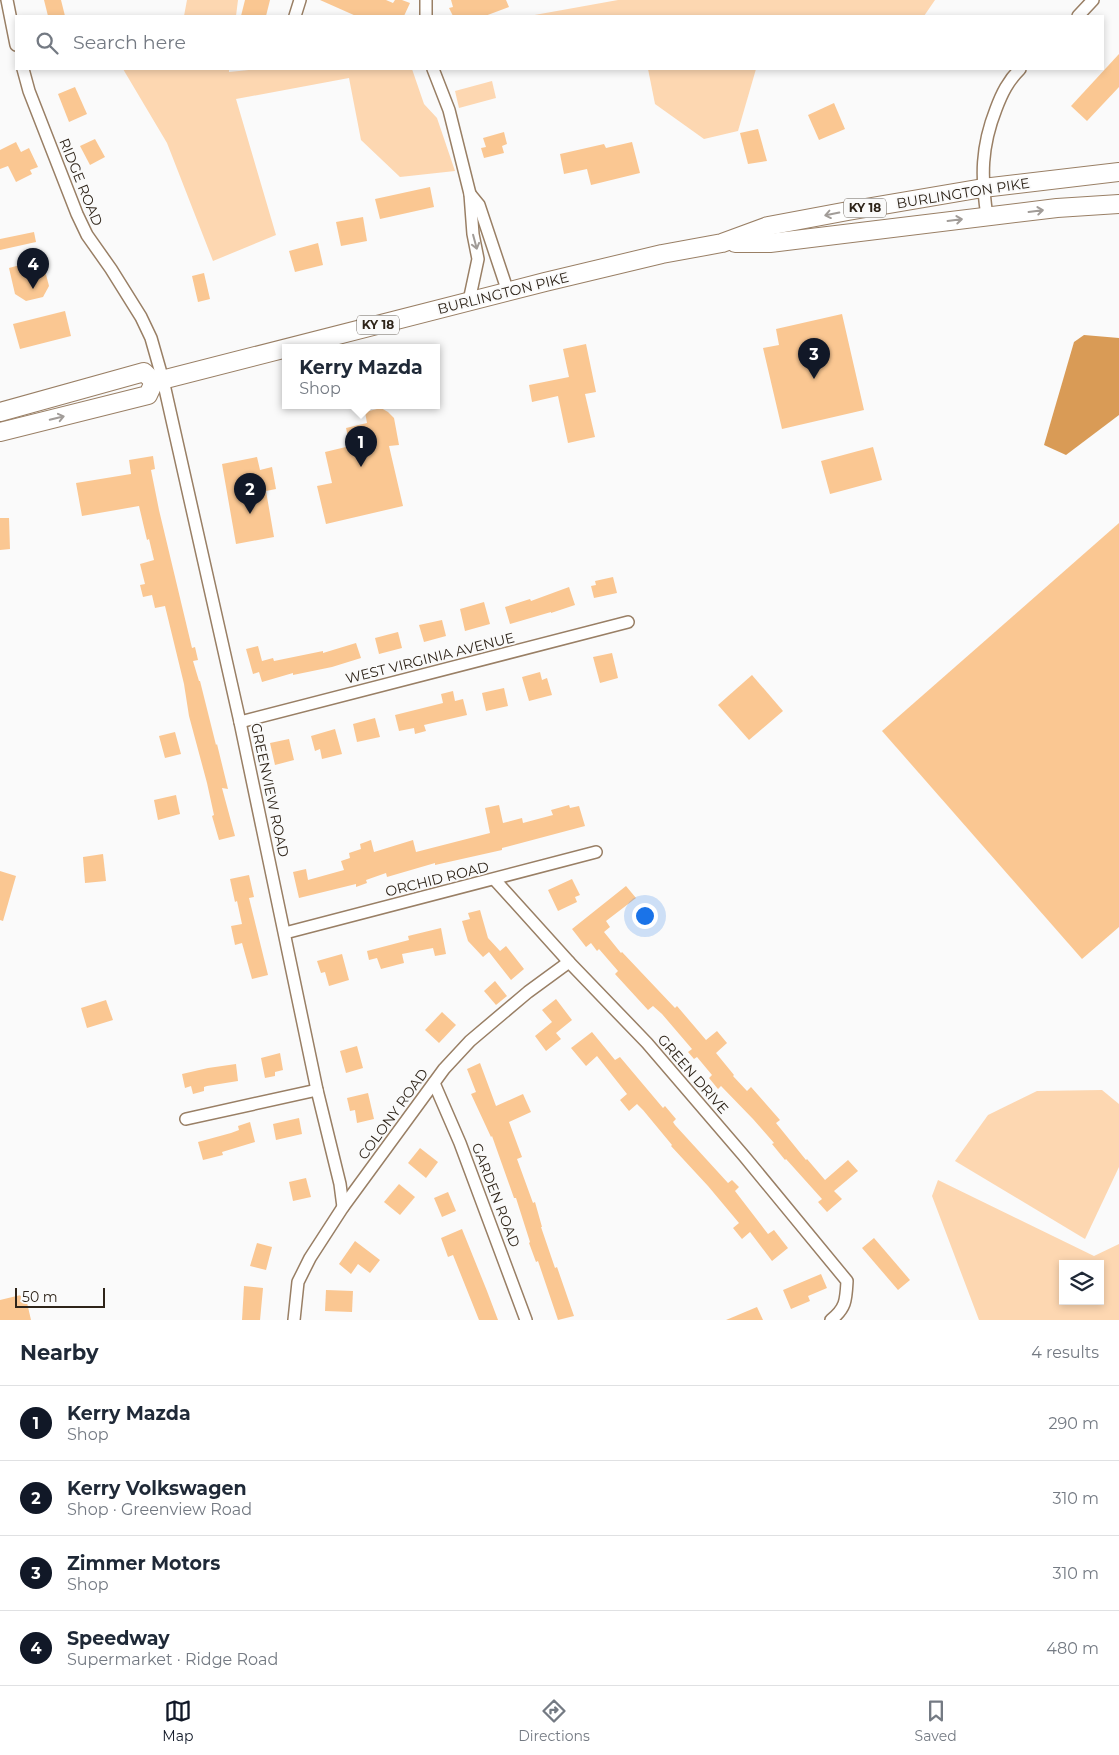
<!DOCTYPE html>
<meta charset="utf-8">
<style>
:root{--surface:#fff;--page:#f2f2f3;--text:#1f2937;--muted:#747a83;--line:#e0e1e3;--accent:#111827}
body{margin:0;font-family:Montserrat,sans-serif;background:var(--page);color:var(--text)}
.controls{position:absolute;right:15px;bottom:15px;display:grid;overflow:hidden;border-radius:0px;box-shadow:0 2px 8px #0003}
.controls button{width:45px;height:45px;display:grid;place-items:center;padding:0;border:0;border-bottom:1px solid var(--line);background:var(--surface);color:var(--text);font:25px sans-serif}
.scale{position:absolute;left:15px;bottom:12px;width:90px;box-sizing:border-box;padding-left:5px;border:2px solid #2e2419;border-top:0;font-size:14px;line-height:18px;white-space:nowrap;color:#2e2419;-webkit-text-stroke:4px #fafafa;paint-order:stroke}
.you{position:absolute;left:644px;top:915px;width:18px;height:18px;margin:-12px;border:4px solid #fff;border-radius:50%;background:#1a73e8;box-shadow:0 0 0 8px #1a73e833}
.badge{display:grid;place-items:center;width:32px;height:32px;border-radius:50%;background:var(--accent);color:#fff;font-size:16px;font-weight:700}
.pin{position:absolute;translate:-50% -41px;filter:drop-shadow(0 1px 2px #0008)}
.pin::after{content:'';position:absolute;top:26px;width:18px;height:15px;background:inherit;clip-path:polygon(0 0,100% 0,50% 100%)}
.popup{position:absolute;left:282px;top:344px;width:158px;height:65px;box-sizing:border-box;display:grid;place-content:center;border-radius:0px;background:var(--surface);filter:drop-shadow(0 1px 4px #0005);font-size:16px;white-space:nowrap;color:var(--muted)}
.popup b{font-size:19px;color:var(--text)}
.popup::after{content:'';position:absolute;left:50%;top:100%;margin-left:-10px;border:10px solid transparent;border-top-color:var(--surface)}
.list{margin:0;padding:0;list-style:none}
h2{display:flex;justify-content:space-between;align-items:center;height:65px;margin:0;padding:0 20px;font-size:21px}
h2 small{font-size:16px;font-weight:400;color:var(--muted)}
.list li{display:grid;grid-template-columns:32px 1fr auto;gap:15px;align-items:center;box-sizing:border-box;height:75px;padding:0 20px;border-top:1px solid var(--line)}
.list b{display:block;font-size:19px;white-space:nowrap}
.list p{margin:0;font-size:16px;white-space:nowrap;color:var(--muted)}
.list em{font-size:16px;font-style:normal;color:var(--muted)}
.icon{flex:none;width:28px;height:28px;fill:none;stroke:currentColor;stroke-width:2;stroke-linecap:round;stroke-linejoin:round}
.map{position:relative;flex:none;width:1119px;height:1320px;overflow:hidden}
.search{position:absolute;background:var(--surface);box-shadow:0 2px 8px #0003;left:15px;right:15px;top:15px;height:55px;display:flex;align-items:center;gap:12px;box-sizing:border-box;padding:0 18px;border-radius:0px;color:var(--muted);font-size:19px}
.sheet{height:365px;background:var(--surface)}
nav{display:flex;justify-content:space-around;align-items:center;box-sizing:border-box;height:70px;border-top:1px solid var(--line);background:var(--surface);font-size:14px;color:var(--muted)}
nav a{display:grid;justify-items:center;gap:2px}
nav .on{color:var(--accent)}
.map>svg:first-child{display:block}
.green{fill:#fdd7b1;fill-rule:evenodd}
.water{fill:#d99b56}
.building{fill:#fac792}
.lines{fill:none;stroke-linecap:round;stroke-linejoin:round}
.minor-casing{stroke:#997f65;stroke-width:14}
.primary-casing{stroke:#997f65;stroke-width:20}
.minor{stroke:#fff;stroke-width:11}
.primary{stroke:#fff;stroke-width:18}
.oneway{stroke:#a19c98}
.labels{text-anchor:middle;stroke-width:4;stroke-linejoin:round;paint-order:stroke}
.shield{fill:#fafafa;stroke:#6b645c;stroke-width:1}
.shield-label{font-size:12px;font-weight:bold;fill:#2e2419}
.street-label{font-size:14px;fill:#2e2419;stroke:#fafafa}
</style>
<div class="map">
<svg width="1119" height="1320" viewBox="0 0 1119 1320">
<rect width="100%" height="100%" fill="#fafafa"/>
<g class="green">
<path d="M187,0H238L236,16H184Z"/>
<path d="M618,0H935L924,16H529Z"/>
<path d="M123,69H229V72L258,69H412L424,104L437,118L455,171L400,177L361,140L349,78L236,99L276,235L213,261L167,143Z"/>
<path d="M648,69H756L738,131L704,139L655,104Z"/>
<path d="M492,81L496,98L459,108L455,91Z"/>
<path d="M1102,1090L1119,1104V1167L1085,1239L955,1161L988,1115L1037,1091Z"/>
<path d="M938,1180L1094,1256L1119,1244V1320H979L932,1196ZM1063,1264H1100V1301H1063Z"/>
</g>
<path class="water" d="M1084,335L1119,338V415L1066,455L1044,445L1074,342Z"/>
<g class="building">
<path d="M44,0H61L65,16H48Z"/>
<path d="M245,0H270L266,16H241Z"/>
<path d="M320,0H386L393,3L395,0H402L410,3L404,16H356Z"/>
<path d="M451,0H506L509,7L485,16H453L449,8L453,7Z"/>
<path d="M1119,54V87L1087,121L1071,106Z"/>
<path d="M75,87L87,114L69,122L58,94Z"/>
<path d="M834,103L845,129L819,140L808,115Z"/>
<path d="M758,129L767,161L748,164L740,133Z"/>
<path d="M504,132L507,144L502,146L504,153L484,158L481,148L486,147L483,138Z"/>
<path d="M95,139L105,157L90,165L80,146Z"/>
<path d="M16,142L21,152L29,148L38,167L30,170L32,174L16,182L8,166L0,169V150Z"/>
<path d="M632,142L640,173L591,185L587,169L564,174L560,154L604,144L606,148Z"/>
<path d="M430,187L434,207L380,219L375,199Z"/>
<path d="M363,217L367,241L341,246L336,222Z"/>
<path d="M34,232L36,242L0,250V239Z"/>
<path d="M318,243L323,265L295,272L289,251Z"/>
<path d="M42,259L49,286L43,297L26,301L15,294L9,268Z"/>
<path d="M204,273L210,299L198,302L192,276Z"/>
<path d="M65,311L71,336L20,349L13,324Z"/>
<path d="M842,314L864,410L782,429L763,348L779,345L776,329Z"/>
<path d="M586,344L596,392L585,394L595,437L568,443L558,396L532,402L529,385L569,377L563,349Z"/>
<path d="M381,408L388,412L394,418L399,445L389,446L403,506L326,524L317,486L332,483L325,452L350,446L346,428L367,423L365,412Z"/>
<path d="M873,447L882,480L830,494L821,461Z"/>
<path d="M153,456L155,469L151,470L159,510L192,648L195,647L198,660L193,661L199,681H200L216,745L217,744L228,789L222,788L235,836L219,840L212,816L214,815L207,783L189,716L184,684L165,606L155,608L152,595L143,597L140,585L145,584L140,564L154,560L149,539L147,540L139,506L82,516L76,483L131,474L129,460Z"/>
<path d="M257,457L260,470L272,467L276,489L266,491L274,537L236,544L222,464Z"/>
<path d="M0,518H9L10,549L0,550Z"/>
<path d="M1119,523V927L1082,959L882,731Z"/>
<path d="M613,577L617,593L594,598L591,586L596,585L595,581Z"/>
<path d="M569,587L575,605L551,613V612L510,624L505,607L530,599L531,601Z"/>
<path d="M484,602L490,624L465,631L460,609Z"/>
<path d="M442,620L446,636L424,642L419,625Z"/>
<path d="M398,632L402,648L379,654L375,638Z"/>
<path d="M356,643L361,658L332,667L293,675V673L262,682L259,672L253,674L246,649L258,646L262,661L273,658L274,661L323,651V653Z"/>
<path d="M612,653L618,678L600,683L593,657Z"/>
<path d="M540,672L542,680L547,678L552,695L529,701L522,677Z"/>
<path d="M752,675L783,711L749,740L718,705Z"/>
<path d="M504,688L508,706L486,711L482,693Z"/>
<path d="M453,691L455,701L463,699L467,715L424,725L426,731L415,734L414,728L399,731L395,715L443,703L441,694Z"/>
<path d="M375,718L380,737L357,742L353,724Z"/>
<path d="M335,729L342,754L322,759L320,749L315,751L311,736Z"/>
<path d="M175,732L181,754L165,758L159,736Z"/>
<path d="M289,739L294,760L275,765L270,743Z"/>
<path d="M176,795L180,814L158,820L154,800Z"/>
<path d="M499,805L503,823L522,818L523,823L553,815L551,810L569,805L570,808L579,806L585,826L502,848V850L435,865V863L387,877L386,873L366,880L367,883L356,887V884L299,898L293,872L306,869L308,880L344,870L341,861L350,858L349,853L361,849L360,844L371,840L374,852L413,840L416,852L490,833L485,808Z"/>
<path d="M103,854L106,881L85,883L83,857Z"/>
<path d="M0,871L16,876L3,921L0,920Z"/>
<path d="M249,875L254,897L249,898L268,975L252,979L242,943L235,945L231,926L242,924L237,901L235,902L230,879Z"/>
<path d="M572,879L580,895L575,897L577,902L558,911L548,890Z"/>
<path d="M626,886L636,898L606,921L610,927L604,932L621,953L622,952L675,1008L677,1006L706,1040L717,1031L727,1043L716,1053L734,1075L733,1076L747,1091L751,1087L780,1120L776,1123L806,1160L807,1159L825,1180L848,1160L858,1171L834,1191L842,1199L827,1212L818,1202L822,1199L786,1159L785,1160L772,1144L774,1143L753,1119L721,1086L718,1089L709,1078L712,1075L697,1057L694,1059L688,1052L692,1049L662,1014L653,1006L648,1010L615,974L618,971L599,949L597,951L591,943L586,947L572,929Z"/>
<path d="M480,910L488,938L500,951L506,946L524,969L511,980L489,952L483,957L468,941L462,921L470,919L468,913Z"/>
<path d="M441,928L446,954L435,956L433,948L402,954L404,963L381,969L377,958L369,960L367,951L409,940L408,936Z"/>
<path d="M342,954L349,980L329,986L325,972L321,973L317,961Z"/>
<path d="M495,981L507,996L496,1005L484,991Z"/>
<path d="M556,999L572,1020L556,1033L561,1039L546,1051L535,1036L552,1022L542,1010Z"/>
<path d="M106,1000L113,1020L87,1028L81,1008Z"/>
<path d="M442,1012L456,1025L439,1043L425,1030Z"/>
<path d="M592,1032L615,1060L620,1057L663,1108L665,1106L676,1119L673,1122L675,1125L728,1183L732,1180L739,1187L735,1191L768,1234L774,1230L788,1248L772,1261L750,1232L742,1239L733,1228L739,1223L708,1186L671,1146L672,1145L643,1110L637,1104L629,1111L620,1100L627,1094L597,1056L586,1066L571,1048Z"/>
<path d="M357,1046L363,1068L346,1073L340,1051Z"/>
<path d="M280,1053L283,1070L275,1072V1076L265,1078L261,1058Z"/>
<path d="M480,1063L496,1106L523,1094L531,1112L509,1122L522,1157L517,1159L533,1203L535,1202L542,1227H541L555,1268L557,1267L574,1316L558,1320L538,1261L536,1262L529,1243L530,1242L516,1198H514L492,1136L491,1137L471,1094L476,1092L467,1069Z"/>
<path d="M236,1064L238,1081L207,1086L204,1087V1091L193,1094L191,1086L185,1088L182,1074L208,1068Z"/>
<path d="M368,1093L374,1119L357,1123L355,1110L350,1111L347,1098Z"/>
<path d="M299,1118L302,1134L276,1140L273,1124Z"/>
<path d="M250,1122L255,1142L222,1152L223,1155L203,1160L198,1142L231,1133L239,1130L238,1126Z"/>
<path d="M420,1148L438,1162L426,1178L408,1163Z"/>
<path d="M306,1178L311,1197L293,1201L289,1182Z"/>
<path d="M399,1184L415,1197L400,1215L384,1202Z"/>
<path d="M448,1192L456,1211L442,1217L434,1198Z"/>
<path d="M462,1229L487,1291L498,1320H479L453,1255L448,1257L441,1238Z"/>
<path d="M874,1238L910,1280L898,1290L862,1248Z"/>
<path d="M355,1241L380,1260L370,1273L358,1264L351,1274L339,1264Z"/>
<path d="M257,1243L272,1247L266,1270L250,1266Z"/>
<path d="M821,1274L827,1288L808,1296L810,1301L791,1309L783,1290Z"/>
<path d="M244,1286L263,1288L260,1320H242Z"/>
<path d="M326,1290L353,1291L352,1312L325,1311Z"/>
<path d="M25,1294L31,1320H0V1300Z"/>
<path d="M757,1307L763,1320H726Z"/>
</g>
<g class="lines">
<g class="minor-casing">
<g id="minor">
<path d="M7,0L16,45"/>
<path d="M426,0V16"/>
<path d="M295,16L300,0"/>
<path d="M1078,16L1093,0"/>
<path d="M23,69L29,91L77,214L87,235L111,269L141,317L151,338L163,380L240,722L317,1090L340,1184L343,1207"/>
<path d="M433,69L449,110L470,194L473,234L478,259L469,301"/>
<path d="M470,194L479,205L508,292"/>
<path d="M987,216C981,177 981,147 996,109C1002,93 1008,81 1020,69"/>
<path d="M240,722L628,622"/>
<path d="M495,880L569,962L647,1043L744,1156L847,1281C846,1300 846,1308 831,1320"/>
<path d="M285,933L596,852"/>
<path d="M434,1083L460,1143L526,1320"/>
<path d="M186,1119L317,1090"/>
<path d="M294,1320L298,1282L310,1258L343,1207L444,1069L470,1041L528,992L569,962"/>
</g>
</g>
<g class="primary-casing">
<g id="primary">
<path d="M735,243H770L1057,208L1119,204"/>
<path d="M0,412L144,372L154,382"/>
<path d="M0,432L148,395L154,382L545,282L662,254L722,243L768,226L848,211L983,188L1119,172"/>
</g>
</g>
<use href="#minor" class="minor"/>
<use href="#primary" class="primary"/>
</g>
<defs><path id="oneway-shaft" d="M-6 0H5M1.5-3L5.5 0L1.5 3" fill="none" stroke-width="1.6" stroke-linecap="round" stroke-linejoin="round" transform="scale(1.25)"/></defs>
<g class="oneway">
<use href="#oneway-shaft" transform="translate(1036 211) rotate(-7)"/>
<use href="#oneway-shaft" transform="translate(832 214) rotate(169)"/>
<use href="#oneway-shaft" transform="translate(955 220) rotate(-7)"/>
<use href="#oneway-shaft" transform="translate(475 242) rotate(75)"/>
<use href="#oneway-shaft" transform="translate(57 418) rotate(-14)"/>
</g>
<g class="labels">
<g class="shield">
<rect x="844" y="198.5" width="42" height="19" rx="4"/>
<rect x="357" y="315.5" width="42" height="19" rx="4"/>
</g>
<g class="shield-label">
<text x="865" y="212">KY 18</text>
<text x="378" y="329">KY 18</text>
</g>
<g class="street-label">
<text transform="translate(81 182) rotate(68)" y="5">RIDGE ROAD</text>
<text transform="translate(963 193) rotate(-9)" y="5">BURLINGTON PIKE</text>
<text transform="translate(503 293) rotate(-14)" y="5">BURLINGTON PIKE</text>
<text transform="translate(430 658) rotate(-14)" y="5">WEST VIRGINIA AVENUE</text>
<text transform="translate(270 790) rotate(78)" y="5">GREENVIEW ROAD</text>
<text transform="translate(437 879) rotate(-14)" y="5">ORCHID ROAD</text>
<text transform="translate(693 1074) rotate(49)" y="5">GREEN DRIVE</text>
<text transform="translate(393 1114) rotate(-54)" y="5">COLONY ROAD</text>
<text transform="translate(496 1195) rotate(69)" y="5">GARDEN ROAD</text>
</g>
</g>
</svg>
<div class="controls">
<button><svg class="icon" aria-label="layers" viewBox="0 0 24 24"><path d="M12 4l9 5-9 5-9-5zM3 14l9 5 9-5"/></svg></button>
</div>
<div class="scale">50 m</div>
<div class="you"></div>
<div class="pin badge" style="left:361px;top:467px">1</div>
<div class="popup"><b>Kerry Mazda</b>Shop</div>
<div class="pin badge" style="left:250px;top:514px">2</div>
<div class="pin badge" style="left:814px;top:379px">3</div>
<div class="pin badge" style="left:33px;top:289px">4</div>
<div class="search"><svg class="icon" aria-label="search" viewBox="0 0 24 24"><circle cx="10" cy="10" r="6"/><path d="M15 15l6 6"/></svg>Search here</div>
</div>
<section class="sheet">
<h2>Nearby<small>4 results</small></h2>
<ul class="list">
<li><span class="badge">1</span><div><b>Kerry Mazda</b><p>Shop</p></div><em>290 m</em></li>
<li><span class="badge">2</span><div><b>Kerry Volkswagen</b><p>Shop · Greenview Road</p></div><em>310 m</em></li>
<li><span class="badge">3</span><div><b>Zimmer Motors</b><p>Shop</p></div><em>310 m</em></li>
<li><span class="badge">4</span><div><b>Speedway</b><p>Supermarket · Ridge Road</p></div><em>480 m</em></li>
</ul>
</section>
<nav>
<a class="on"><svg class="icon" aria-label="map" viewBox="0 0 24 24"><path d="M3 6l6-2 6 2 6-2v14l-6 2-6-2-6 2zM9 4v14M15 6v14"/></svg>Map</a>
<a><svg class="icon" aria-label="directions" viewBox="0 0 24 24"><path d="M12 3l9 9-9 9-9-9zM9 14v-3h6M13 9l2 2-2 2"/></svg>Directions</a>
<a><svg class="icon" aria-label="saved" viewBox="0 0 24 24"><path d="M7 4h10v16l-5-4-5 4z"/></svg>Saved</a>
</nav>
